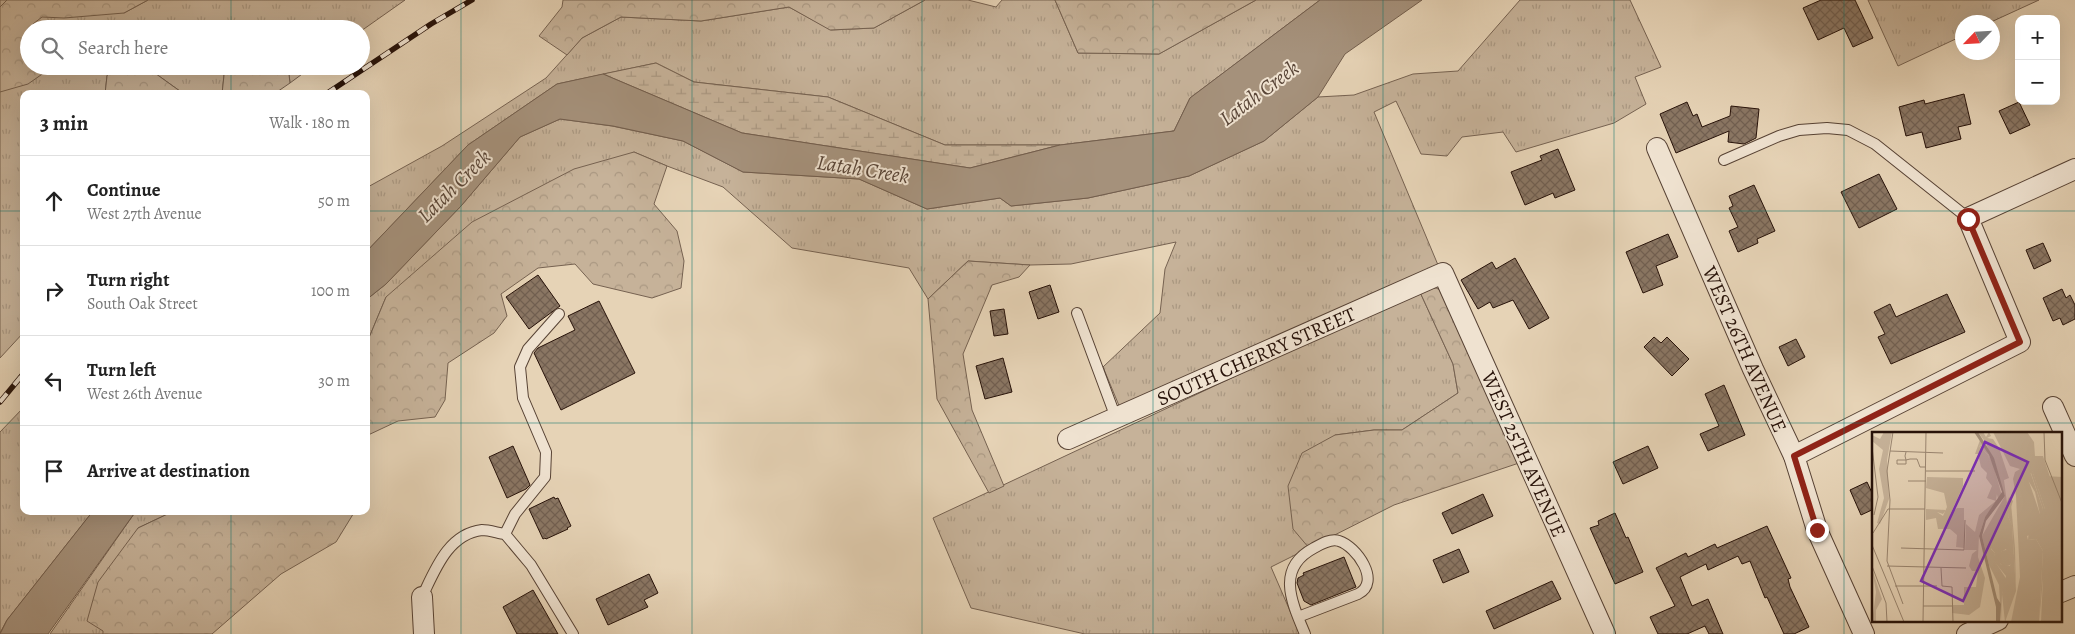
<!DOCTYPE html>
<meta charset="utf-8">
<style>
:root{--surface:#fff;--page:#f2f2f2;--text:#222;--muted:#767676;--line:#e0e0e0}
body{margin:0;font-family:Alegreya,serif;background:var(--page);color:var(--text)}
.controls{position:absolute;right:15px;top:15px;display:grid;overflow:hidden;border-radius:10px;box-shadow:0 5px 20px #0002}
.controls button{width:45px;height:45px;display:grid;place-items:center;padding:0;border:0;border-bottom:1px solid var(--line);background:var(--surface);color:var(--text);font:25px sans-serif}
.compass{position:absolute;left:1955px;top:15px;width:45px;height:45px;border-radius:50%;background:var(--surface);box-shadow:0 5px 20px #0002;rotate:245deg}
.stop{position:absolute;width:15px;height:15px;margin:-11px;border:4px solid #8f2418;border-radius:50%;background:#fff}
.stop.end{background:#8f2418;border-color:#fff;box-shadow:0 1px 5px #0008}
.list{margin:0;padding:0;list-style:none}
h2{display:flex;justify-content:space-between;align-items:center;height:65px;margin:0;padding:0 20px;font-size:21px}
h2 small{font-size:16px;font-weight:400;color:var(--muted)}
.list li{display:grid;grid-template-columns:32px 1fr auto;gap:15px;align-items:center;box-sizing:border-box;height:90px;padding:0 20px;border-top:1px solid var(--line)}
.list b{display:block;font-size:19px;white-space:nowrap}
.list p{margin:0;font-size:16px;white-space:nowrap;color:var(--muted)}
.list em{font-size:16px;font-style:normal;color:var(--muted)}
.icon{flex:none;width:28px;height:28px;fill:none;stroke:currentColor;stroke-width:2;stroke-linecap:round;stroke-linejoin:round}
.map{position:relative;flex:none;width:2075px;height:634px;overflow:hidden}
.search{position:absolute;background:var(--surface);box-shadow:0 5px 20px #0002;left:20px;top:20px;width:350px;height:55px;display:flex;align-items:center;gap:12px;box-sizing:border-box;padding:0 18px;border-radius:28px;color:var(--muted);font-size:19px}
.panel{position:absolute;background:var(--surface);box-shadow:0 5px 20px #0002;left:20px;top:90px;width:350px;height:425px;border-radius:10px}
.map>svg:first-child{display:block}
.grass{fill:url(#grass-tufts);stroke:#766251}
.forest{fill:url(#forest-crowns);stroke:#766251}
.wetland{fill:url(#wetland-marsh);stroke:#766251}
.water{fill:#a5917b;stroke:#735e4d}
.building{fill:url(#building-cross-hatch);stroke:#271209}
.lines{fill:none;stroke-linecap:round;stroke-linejoin:round}
.service-casing{stroke:#574234;stroke-width:12}
.minor-casing{stroke:#574234;stroke-width:22}
.service{stroke:#efe2d0;stroke-width:10}
.minor{stroke:#efe2d0;stroke-width:20}
.rail-casing{stroke:#271209;stroke-width:5.5}
.rail{stroke:#efe2d0;stroke-width:4;stroke-dasharray:11;stroke-linecap:butt}
.route{stroke:#8f2418;stroke-width:6}
.grid{fill:none;stroke:#0f766e;stroke-width:1;stroke-opacity:0.55}
.labels{text-anchor:middle;stroke-width:4;stroke-linejoin:round;paint-order:stroke}
.street-label{font-size:20px;fill:#271209;stroke:#efe2d0}
.water-label{font-size:21px;font-style:italic;fill:#594537;stroke:#efe2d0}
.inset-road{fill:none;stroke:#9a8671;stroke-width:1}
.view{fill:#7b2cbf;fill-opacity:0.15;stroke:#7b2cbf;stroke-width:2.5}
.inset-edge{fill:none;stroke:#271209;stroke-width:2.5}
</style>
<div class="map">
<svg width="2075" height="634" viewBox="0 0 2075 634">
<defs>
<pattern id="grass-tufts" width="24" height="20" patternUnits="userSpaceOnUse" patternTransform="scale(1.25)"><rect width="24" height="20" fill="#c6b299"/><path d="M3 7l-1-3M5 7V3M7 7l1-3M15 17l-1-3M17 17v-4M19 17l1-3" fill="none" stroke="#aa9882"/></pattern>
<pattern id="forest-crowns" width="20" height="18" patternUnits="userSpaceOnUse" patternTransform="scale(1.25)"><rect width="20" height="18" fill="#c6b299"/><path d="M2 6a3 3 0 1 1 6 0M12 15a3 3 0 1 1 6 0" fill="none" stroke="#aa9882"/></pattern>
<pattern id="wetland-marsh" width="20" height="14" patternUnits="userSpaceOnUse" patternTransform="scale(1.25)"><rect width="20" height="14" fill="#c6b299"/><path d="M1 5h8M5 5V1M11 12h8M15 12V8" fill="none" stroke="#aa9882"/></pattern>
<pattern id="building-cross-hatch" width="8" height="8" patternUnits="userSpaceOnUse" patternTransform="scale(1.25)"><rect width="8" height="8" fill="#8a7663"/><path d="M0 0l8 8M0 8l8-8" fill="none" stroke="#715f50"/></pattern>
</defs>
<rect width="100%" height="100%" fill="#e6d3b6"/>
<filter id="stains"><feTurbulence type="fractalNoise" baseFrequency=".004" numOctaves="4"/><feColorMatrix values="0 0 0 0 .2 0 0 0 0 .09 0 0 0 0 .02 0 0 0 .5 -.17"/></filter>
<radialGradient id="worn" r=".72"><stop offset=".6" stop-color="#630" stop-opacity="0"/><stop offset="1" stop-color="#630" stop-opacity=".3"/></radialGradient>
<g class="grass">
<path d="M0,0H103L124,13L148,0H405L361,31V29H29V66L48,70L49,66H112L107,76L105,94H24V332L0,358Z"/>
<path d="M925,0H968L996,7L1002,0H1055L1078,53L1159,54L1256,0H1320L1190,98L1174,131L1060,145H945L828,97L694,82L656,63L557,84L468,145L366,252V188L442,146L546,78L582,38L621,17L701,21L789,7L831,30L874,28Z"/>
<path d="M1520,0H1630L1661,67L1635,77L1646,104L1614,123L1516,152L1503,132L1462,137L1447,156L1421,154L1396,101L1374,112L1438,265L1120,408L1103,367L1160,313L1165,269L1176,242L1071,264L1030,265L968,261L928,299L909,268L792,248L723,187L667,166L634,152L386,297L366,345V300L386,284L461,206L520,137L560,119L612,126L683,141L743,172L859,179L927,209L1000,198L1011,206L1088,198L1189,176L1264,141L1318,97L1354,95L1413,74L1458,71Z"/>
<path d="M1868,0H2039L1991,22H1962V36L1898,66Z"/>
<path d="M145,66H225L222,94H184Z"/>
<path d="M288,66H313L290,83Z"/>
<path d="M1419,290L1453,364L1458,393L1402,430H1374L1335,435L1309,548L1271,567L1300,634H1085L971,608L933,518Z"/>
<path d="M24,407V511H93L7,620L0,633V432Z"/>
<path d="M136,511H174L138,528L103,634H50Z"/>
</g>
<g class="forest">
<path d="M7,0H148L124,13L64,18L42,17L33,24L35,29H29V66H49L48,70L28,84L0,92V7Z"/>
<path d="M563,0H925L874,28L830,30L789,7L701,21L621,17L582,38L567,55L539,36L562,7Z"/>
<path d="M1055,0H1256L1159,54L1078,53Z"/>
<path d="M112,66H145L184,94H105L107,76Z"/>
<path d="M225,66H288L290,83L274,94H222Z"/>
<path d="M634,152L667,166L654,204L677,231L684,261L681,288L652,298L593,284L575,264L538,268L501,294L507,316L494,333L448,363L445,400L435,417L398,421L366,436V345L386,297L472,222L574,169Z"/>
<path d="M968,261L1030,265L1019,277L992,285L963,354L972,410L1004,486L989,493L937,399L928,299Z"/>
<path d="M1436,288L1447,293L1519,463L1394,505L1309,548L1293,529L1288,486L1302,453L1335,435L1374,430H1402L1458,393L1453,364L1419,290Z"/>
<path d="M174,511H355L336,542L281,574L212,634H103V631L87,621L98,582L138,528Z"/>
</g>
<path class="wetland" d="M656,63L694,82L828,97L945,145H1060L970,168L742,133L603,74Z"/>
<g class="water">
<path d="M1320,0H1422L1345,54L1318,97L1264,141L1189,176L1088,198L1011,206L1000,198L927,209L859,179L743,172L683,141L613,126L560,119L520,137L461,206L386,284L366,300V252L468,145L557,84L603,74L742,133L970,168L1060,145L1174,131L1190,98Z"/>
<path d="M93,511H136L48,634H0L7,620Z"/>
</g>
<g class="building">
<path d="M1821,0H1855L1873,38L1853,47L1844,28L1818,40L1803,8Z"/>
<path d="M1964,94L1971,124L1958,127L1961,139L1926,148L1922,132L1906,136L1899,107L1924,100L1925,104Z"/>
<path d="M1687,102L1693,116L1697,114L1702,127L1730,116L1731,106L1759,109L1756,138L1744,144L1728,142L1729,131L1676,153L1660,114Z"/>
<path d="M2019,102L2030,125L2010,134L1999,111Z"/>
<path d="M1558,149L1575,190L1555,198L1553,193L1525,205L1511,172L1542,160L1540,156Z"/>
<path d="M1879,174L1897,209L1859,228L1841,192Z"/>
<path d="M1754,185L1775,231L1757,239L1758,243L1738,252L1729,231L1738,227L1729,208L1733,206L1729,196Z"/>
<path d="M1668,234L1678,257L1656,266L1663,285L1643,293L1626,252Z"/>
<path d="M2043,243L2051,261L2034,269L2026,250Z"/>
<path d="M1515,258L1549,318L1529,329L1513,300L1493,308L1490,302L1478,309L1461,280L1492,262L1496,269Z"/>
<path d="M538,275L560,306L529,329L506,297Z"/>
<path d="M1050,285L1059,312L1038,319L1029,292Z"/>
<path d="M2062,289L2066,298L2070,295L2075,305V319L2063,325L2060,318L2053,321L2043,298Z"/>
<path d="M1947,294L1965,332L1891,364L1878,337L1885,334L1874,312L1890,304L1896,317Z"/>
<path d="M599,301L635,373L561,410L534,353L538,348L575,330L568,316Z"/>
<path d="M1004,309L1008,334L994,336L990,311Z"/>
<path d="M1654,337L1661,343L1667,337L1689,359L1672,376L1644,347Z"/>
<path d="M1796,339L1805,357L1788,366L1779,347Z"/>
<path d="M1003,358L1012,392L985,399L976,366Z"/>
<path d="M1724,385L1745,435L1708,451L1700,434L1719,426L1705,394Z"/>
<path d="M513,446L530,485L526,489L507,498L489,457Z"/>
<path d="M1648,446L1658,468L1623,484L1613,462Z"/>
<path d="M1867,482L1874,497V509L1861,515L1850,490Z"/>
<path d="M1483,494L1493,516L1452,534L1442,513Z"/>
<path d="M554,497L555,499L558,498L571,526L567,528L568,529L546,539L545,538L543,539L529,509Z"/>
<path d="M1615,513L1626,538L1628,537L1643,572L1615,584L1590,528L1599,525L1598,521Z"/>
<path d="M1767,526L1791,578L1788,579L1790,587L1809,627L1794,634H1784L1767,597L1765,598L1750,561L1742,564L1738,556L1708,570L1706,564L1680,577L1692,606L1708,599L1723,634H1709L1705,626L1687,634H1658L1650,617L1675,606L1656,568L1686,553L1688,557L1715,544L1717,548Z"/>
<path d="M1459,549L1469,572L1443,583L1433,560Z"/>
<path d="M1344,557L1356,587L1311,605L1304,601L1297,583L1298,578L1304,575L1303,573Z"/>
<path d="M649,574L658,593L644,600L648,607L608,625L596,599Z"/>
<path d="M1552,581L1561,599L1494,629L1486,611Z"/>
<path d="M533,590L558,634H517L503,607Z"/>
</g>
<g class="lines">
<g class="service-casing">
<g id="service">
<path d="M1724,160L1779,136L1799,130L1827,128L1848,130L1875,144L1968,218"/>
<path d="M1077,313L1116,418"/>
<path d="M505,534L515,514L545,477L546,452L523,398L520,367L528,349L559,314"/>
<path d="M422,597C435,570 448,534 482,530C489,530 498,533 505,534L531,565L573,634"/>
<path d="M1298,617L1358,594C1382,582 1356,546 1339,541C1331,538 1321,544 1314,548C1276,568 1291,601 1305,634"/>
</g>
</g>
<g class="minor-casing">
<g id="minor">
<path d="M1657,148L1753,369L1794,456L1817,530L1864,634"/>
<path d="M2053,407L2075,456"/>
<path d="M1068,439L1443,273L1605,634"/>
<path d="M1794,456L2020,342L1968,218L2075,169"/>
<path d="M2061,592L2075,586"/>
<path d="M422,597L424,634"/>
<path d="M1967,634L1998,620"/>
</g>
</g>
<use href="#service" class="service"/>
<use href="#minor" class="minor"/>
<g class="rail-casing">
<g id="rail">
<path d="M326,94L431,24L472,0"/>
<path d="M0,402L24,373"/>
</g>
</g>
<use href="#rail" class="rail"/>
</g>
<g class="lines">
<path class="route" d="M1817,530L1794,456L2020,342L1968,219"/>
</g>
<path class="grid" d="M231,0V29M461,0V634M692,0V634M922,0V634M1153,0V634M1383,0V634M1614,0V634M1844,0V634M231,66V94M0,211H24M366,211H2075M0,423H24M366,423H2075M231,511V634"/>
<g class="labels">
<g class="street-label">
<text transform="translate(1745 349) rotate(66)" y="7">WEST 26TH AVENUE</text>
<text transform="translate(1256 356) rotate(-24)" y="7">SOUTH CHERRY STREET</text>
<text transform="translate(1524 454) rotate(66)" y="7">WEST 25TH AVENUE</text>
</g>
<g class="water-label">
<text transform="translate(1259 93) rotate(-37)" y="7">Latah Creek</text>
<text transform="translate(863 169) rotate(9)" y="7">Latah Creek</text>
<text transform="translate(454 186) rotate(-45)" y="7">Latah Creek</text>
</g>
</g>
<g transform="translate(1872 432)">
<rect width="190" height="190" fill="#e6d3b6"/>
<path d="M106,0H111L114,5L117,0L119,4L115,6L121,7L127,16L137,46L132,48L135,71L119,117L123,121L122,128L135,148L130,162L129,190L127,153L117,133L110,104L133,64L114,11ZM121,0H155L161,41L173,77V44L190,45V190H176L171,147L167,190L171,119L164,107L156,108L158,87L148,64H144L141,47L143,40L148,37L138,34ZM154,41H159L171,77L168,82ZM112,13L121,32L130,64L113,85L107,104L106,125L113,146L108,175L97,183L80,181V173H92V155H104L106,139H100L97,134L100,122L105,118H93L94,92L103,100L107,83L126,67L116,23L107,14ZM55,45L91,46V54L78,83L85,76H92V116L84,115L85,103L78,97H66L64,86L54,88V77L74,78L71,82L65,80L71,84L75,75L72,61L54,56ZM139,71L143,116L144,159L140,94L136,84ZM126 126a8 8 0 1 1 16 0a8 8 0 1 1-16 0Z" fill="#c6b299" fill-rule="evenodd"/>
<path d="M12,0H20L15,28L17,67L8,92L5,91L12,66L7,37L11,18L0,9V3L8,7ZM147,0H155L162,10L163,24H171L182,57L181,63L185,64L190,76V137L171,144L175,110L173,77ZM108,8L112,13L107,14L116,23L126,54L124,69L115,66L120,54L114,46L115,41L109,35L106,22H103ZM146,13H149L171,77L169,87L163,60L151,40L153,32L150,31ZM144,64H148L161,79L158,87L162,101L155,104L156,108L164,107L171,119L167,190H139L148,145ZM137,65L141,69L136,84L140,93L144,159L133,190L130,162L134,144L121,128L123,121L117,114L116,106L119,100L125,99ZM134,117L137,126L140,125L138,134L128,132L129,120ZM0,137L10,167L4,178V190H0L4,160ZM190,139V182H178L177,190H169L171,146Z" fill="#c6b299" fill-rule="evenodd"/>
<path d="M102,0H106L122,26L133,64L114,89L110,104L125,166L129,172L128,190H124V175L107,104L113,85L130,60L117,23Z" fill="#a5917b"/>
<path class="inset-road" d="M21,0L15,39L18,68L15,129L31,172M172,0L173,28L190,71M0,15L6,65L2,83M18,19L71,21M34,20L33,24L34,28V32H25V28H34L38,27H45L48,35H54M54,39H103M36,49H54M1,101L16,77H53M0,113L32,190M29,116L92,118L93,88M0,134L14,171L15,190M15,134L94,136M69,136L70,154L80,155L81,190M23,154H65M51,174H80M51,190L54,0"/>
<path class="view" d="M113,10L156,30L91,169L49,149Z"/>
<rect width="190" height="190" class="inset-edge"/>
</g>
<rect width="100%" height="100%" filter="url(#stains)"/>
<rect width="100%" height="100%" fill="url(#worn)"/>
</svg>
<div class="controls">
<button>+</button>
<button>−</button>
</div>
<svg class="compass" viewBox="-18 -18 36 36"><path d="M0-13l5 13h-10z" fill="#e53935"/><path d="M0 13l5-13h-10z" fill="#767676"/></svg>
<div class="stop" style="left:1968px;top:219px"></div>
<div class="stop end" style="left:1817px;top:530px"></div>
<div class="search"><svg class="icon" aria-label="search" viewBox="0 0 24 24"><circle cx="10" cy="10" r="6"/><path d="M15 15l6 6"/></svg>Search here</div>
<section class="panel">
<h2>3 min<small>Walk · 180 m</small></h2>
<ul class="list">
<li><svg class="icon" aria-label="ahead" viewBox="0 0 24 24"><path d="M12 20V5M6 11l6-6 6 6"/></svg><div><b>Continue</b><p>West 27th Avenue</p></div><em>50 m</em></li>
<li><svg class="icon" aria-label="right" viewBox="0 0 24 24"><path d="M7 20v-9h11M14 6l5 5-5 5"/></svg><div><b>Turn right</b><p>South Oak Street</p></div><em>100 m</em></li>
<li><svg class="icon" aria-label="left" viewBox="0 0 24 24"><path d="M17 20v-9H6M10 6l-5 5 5 5"/></svg><div><b>Turn left</b><p>West 26th Avenue</p></div><em>30 m</em></li>
<li><svg class="icon" aria-label="arrive" viewBox="0 0 24 24"><path d="M6 21V4h12l-3 4 3 4H6"/></svg><div><b>Arrive at destination</b></div></li>
</ul>
</section>
</div>
